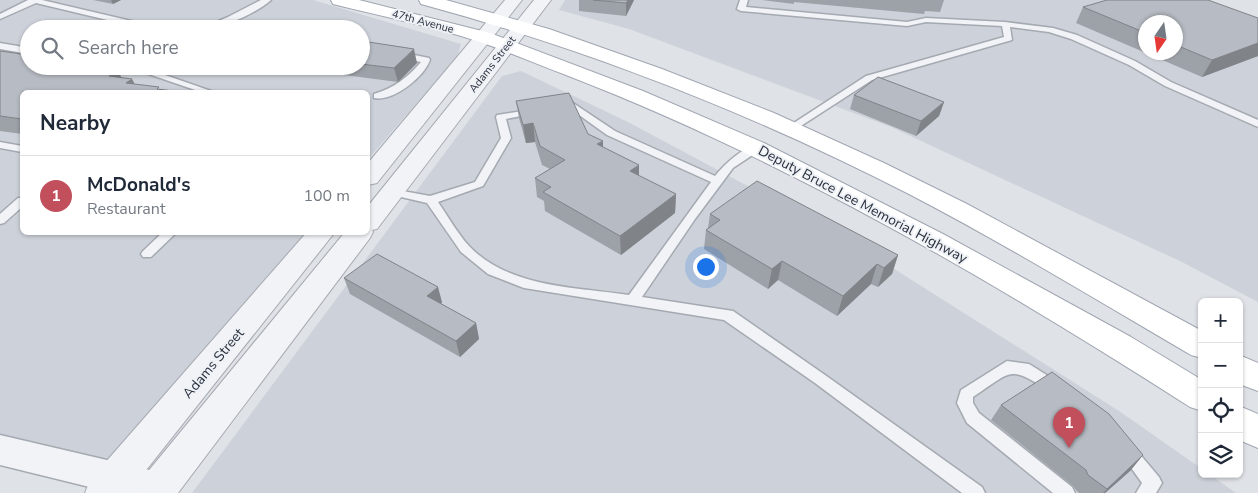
<!DOCTYPE html>
<meta charset="utf-8">
<style>
:root{--surface:#fff;--page:#f6f6f7;--text:#1f2937;--muted:#747a83;--line:#e0e1e3;--accent:#c14f5c}
body{margin:0;font-family:"Nunito Sans",sans-serif;background:var(--page);color:var(--text)}
.controls{position:absolute;right:15px;bottom:15px;display:grid;overflow:hidden;border-radius:8px;box-shadow:0 1px 4px #0004}
.controls button{width:45px;height:45px;display:grid;place-items:center;padding:0;border:0;border-bottom:1px solid var(--line);background:var(--surface);color:var(--text);font:25px sans-serif}
.compass{position:absolute;left:1138px;top:15px;width:45px;height:45px;border-radius:50%;background:var(--surface);box-shadow:0 1px 4px #0004;rotate:193deg}
.you{position:absolute;left:705px;top:266px;width:18px;height:18px;margin:-12px;border:4px solid #fff;border-radius:50%;background:#1a73e8;box-shadow:0 0 0 8px #1a73e833}
.badge{display:grid;place-items:center;width:32px;height:32px;border-radius:50%;background:var(--accent);color:#fff;font-size:16px;font-weight:700}
.pin{position:absolute;translate:-50% -41px;filter:drop-shadow(0 1px 2px #0008)}
.pin::after{content:'';position:absolute;top:26px;width:18px;height:15px;background:inherit;clip-path:polygon(0 0,100% 0,50% 100%)}
.list{margin:0;padding:0;list-style:none}
h2{display:flex;justify-content:space-between;align-items:center;height:65px;margin:0;padding:0 20px;font-size:21px}
h2 small{font-size:16px;font-weight:400;color:var(--muted)}
.list li{display:grid;grid-template-columns:32px 1fr auto;gap:15px;align-items:center;box-sizing:border-box;height:80px;padding:0 20px;border-top:1px solid var(--line)}
.list b{display:block;font-size:19px;white-space:nowrap}
.list p{margin:0;font-size:16px;white-space:nowrap;color:var(--muted)}
.list em{font-size:16px;font-style:normal;color:var(--muted)}
.icon{flex:none;width:28px;height:28px;fill:none;stroke:currentColor;stroke-width:2;stroke-linecap:round;stroke-linejoin:round}
.map{position:relative;flex:none;width:1258px;height:493px;overflow:hidden}
.search{position:absolute;background:var(--surface);box-shadow:0 1px 4px #0004;left:20px;top:20px;width:350px;height:55px;display:flex;align-items:center;gap:12px;box-sizing:border-box;padding:0 18px;border-radius:28px;color:var(--muted);font-size:19px}
.panel{position:absolute;background:var(--surface);box-shadow:0 1px 4px #0004;left:20px;top:90px;width:350px;height:145px;border-radius:8px}
.map>svg:first-child{display:block}
.built{fill:#cdd1d9;fill-rule:evenodd}
.lines{fill:none;stroke-linecap:round;stroke-linejoin:round}
.service-casing{stroke:#a5a9b1;stroke-width:3}
.minor-casing{stroke:#a5a9b1;stroke-width:3}
.tertiary-casing{stroke:#a5a9b1;stroke-width:2}
.primary-casing{stroke:#9fa6b1;stroke-width:2}
.service{fill:#f1f3f6;fill-rule:evenodd}
.minor{fill:#f1f3f6;fill-rule:evenodd}
.tertiary{fill:#f1f3f6;fill-rule:evenodd}
.primary{fill:#fff;fill-rule:evenodd}
.wall{fill:#9da1a8;fill-rule:evenodd}
.shaded-wall{fill:#808388}
.building{fill:#b7bbc3;stroke:#808388}
.labels{text-anchor:middle;stroke-width:4;stroke-linejoin:round;paint-order:stroke}
.far-street-label{font-size:11px;fill:#29303d;stroke:#eef1f5}
.street-label{font-size:14px;fill:#29303d;stroke:#eef1f5}
</style>
<div class="map">
<svg width="1258" height="493" viewBox="0 0 1258 493">
<rect width="100%" height="100%" fill="#dfe2e7"/>
<g class="built">
<path d="M0,0H313L461,44L457,57L368,159V92H22V232L307,233L96,474L0,448ZM29,29H361V66H29Z"/>
<path d="M565,0H1125L1258,18V302L1182,262L891,127L629,29L559,10ZM1146,22H1176V52H1146Z"/>
<path d="M521,71L628,122L847,239L1119,411L1202,469V474H1209L1236,493H192L502,76Z"/>
</g>
<g class="lines">
<g class="service-casing">
<g id="service">
<path d="M42,0L157,27L161,29H145L36,3L0,19V14L28,0Z"/>
<path d="M261,0H271C255,14 221,29 200,29L228,17Z"/>
<path d="M740,0H748L746,7L907,22L926,18L1005,22L1053,28L1077,35L1135,61L1171,82L1258,120V127L1165,86L1129,65L1071,39L1049,32L1010,27L1012,40L872,80L790,133L786,132V128L866,76L1004,37L1002,26L926,22L907,26L741,11L737,9Z"/>
<path d="M0,43L29,48V54L0,49Z"/>
<path d="M400,52L429,58L430,60C424,77 393,102 374,98V94C394,88 407,78 421,62L397,57L396,55Z"/>
<path d="M125,66H139L214,92H201Z"/>
<path d="M570,101L615,131L715,176C723,166 746,143 760,146L761,148L760,150L733,168L695,219L642,297L733,311L825,375L982,487L985,493H962L815,383L724,320L524,288L488,274L461,252L427,203L388,194L386,192L392,189L430,196L475,182L501,138L496,117L497,115L537,109V113L506,119L511,138L483,186L438,202C448,216 457,233 469,246C509,288 576,287 629,295L711,182L607,135L568,107L561,109L556,106Z"/>
<path d="M0,142L22,146V152L0,148Z"/>
<path d="M18,198H22V207L4,223L0,224V214Z"/>
<path d="M163,232H177L151,257H143L141,254L143,251Z"/>
<path d="M1007,361L1029,364L1061,384L1064,388L1061,392L1056,394L1051,392C1008,365 1014,370 973,397V403L979,413L1072,487L1075,493H1053L967,423L957,403L961,390Z"/>
<path d="M1127,444L1133,446L1159,477L1162,483L1156,493H1136L1142,483L1119,451L1121,446Z"/>
</g>
</g>
<g class="minor-casing">
<path id="minor" d="M0,435L158,472L170,477L175,488L173,493H114L0,465Z"/>
</g>
<g class="tertiary-casing">
<g id="tertiary">
<path d="M505,0H522L377,183L368,185V163Z"/>
<path d="M534,0H551L377,229L372,230L373,232L370,238L178,493H136L141,480L345,232H368V206Z"/>
<path d="M307,232H335L128,493H85L90,480Z"/>
</g>
</g>
<g class="primary-casing">
<g id="primary">
<path d="M331,0H359L490,33L643,91L764,143L943,234L1131,337L1202,380V411L1190,407C992,280 786,160 566,75C536,64 507,51 477,41C430,26 381,16 333,4Z"/>
<path d="M419,0H446L549,29L662,69L774,113L884,163L967,204L1202,331V358L1191,355C1097,300 1005,244 909,194C753,114 590,50 421,4Z"/>
<path d="M1239,355L1258,363V391L1239,384Z"/>
<path d="M1239,406L1258,414V448L1239,440Z"/>
</g>
</g>
<use href="#service" class="service"/>
<use href="#minor" class="minor"/>
<use href="#tertiary" class="tertiary"/>
<use href="#primary" class="primary"/>
</g>
<g class="wall">
<path d="M93,0H121L113,4Z"/>
<path d="M579,0H634L626,16L579,11Z"/>
<path d="M762,0H944L940,12L925,11L924,14L794,2V4Z"/>
<path d="M1083,7L1258,18V56L1202,77L1076,23ZM1146,22H1176V52H1146Z"/>
<path d="M361,42L417,63L398,82L344,75L341,66H361Z"/>
<path d="M0,51L22,92V134L0,131Z"/>
<path d="M854,95L944,102L939,116L916,136L850,109Z"/>
<path d="M516,101L588,134L603,147L639,176L676,194L675,213L621,255L545,211L544,201L537,197L535,178L550,169L542,165L535,142L526,143L519,118Z"/>
<path d="M710,214L898,255L892,274L878,287L871,284L837,316L778,280L768,289L704,249L706,230L708,228Z"/>
<path d="M344,278L442,302L441,304L476,323L479,339L460,357L350,294Z"/>
<path d="M1001,405L1143,455L1130,471L1105,493H1079L1076,490L1073,486L991,420Z"/>
</g>
<g class="shaded-wall">
<path d="M111,0H121L113,4Z"/>
<path d="M628,0H634L626,16V3Z"/>
<path d="M1258,43V56L1202,77L1212,60Z"/>
<path d="M414,49L417,63L398,82L394,68Z"/>
<path d="M109,66H113L116,72L118,71L126,86L117,92L104,69Z"/>
<path d="M132,79L139,92L126,83Z"/>
<path d="M944,102L939,116L916,136L921,121Z"/>
<path d="M533,123L535,142L526,143L523,125Z"/>
<path d="M603,141V159L597,144Z"/>
<path d="M639,165V184L630,171Z"/>
<path d="M676,194L675,213L621,255L620,236Z"/>
<path d="M898,255L892,274L878,287L884,268Z"/>
<path d="M782,261L778,280L768,289L772,269Z"/>
<path d="M877,264L871,284L837,316L843,296Z"/>
<path d="M438,287L442,302L431,312L427,296Z"/>
<path d="M476,323L479,339L460,357L456,341Z"/>
<path d="M1143,455L1130,471L1105,493H1103Z"/>
</g>
<g class="building">
<path d="M593,0H628L626,3Z"/>
<path d="M1107,0H1208L1258,18V43L1212,60L1176,45V22H1146V33L1083,7Z"/>
<path d="M362,41L414,49L394,68L361,64V42Z"/>
<path d="M0,51L29,55V66H109L104,69L118,71L109,76L132,79L126,83L159,87L157,89L182,92H22V119L0,116Z"/>
<path d="M878,77L944,102L921,121L854,95Z"/>
<path d="M569,93L588,134L603,141L597,144L639,165L630,171L676,194L620,236L543,192L551,187L535,178L565,160L540,146L533,123L523,125L516,101Z"/>
<path d="M757,181L898,255L884,268L877,264L843,296L782,261L772,269L706,230L720,220L710,214Z"/>
<path d="M377,254L438,287L427,296L476,323L456,341L344,278Z"/>
<path d="M1052,372L1109,414L1143,455L1107,489L1088,475L1086,470L1001,405Z"/>
</g>
<g class="labels">
<g class="far-street-label">
<text transform="translate(423 21) rotate(15)" y="4">47th Avenue</text>
<text transform="translate(492 64) rotate(-52)" y="4">Adams Street</text>
</g>
<g class="street-label">
<text transform="translate(863 204) rotate(28)" y="5">Deputy Bruce Lee Memorial Highway</text>
<text transform="translate(213 363) rotate(-50)" y="5">Adams Street</text>
</g>
</g>
</svg>
<div class="controls">
<button>+</button>
<button>−</button>
<button><svg class="icon" aria-label="locate" viewBox="0 0 24 24"><circle cx="12" cy="12" r="6"/><path d="M12 2v4M12 18v4M2 12h4M18 12h4"/></svg></button>
<button><svg class="icon" aria-label="layers" viewBox="0 0 24 24"><path d="M12 4l9 5-9 5-9-5zM3 14l9 5 9-5"/></svg></button>
</div>
<svg class="compass" viewBox="-18 -18 36 36"><path d="M0-13l5 13h-10z" fill="#e53935"/><path d="M0 13l5-13h-10z" fill="#747a83"/></svg>
<div class="you"></div>
<div class="pin badge" style="left:1069px;top:448px">1</div>
<div class="search"><svg class="icon" aria-label="search" viewBox="0 0 24 24"><circle cx="10" cy="10" r="6"/><path d="M15 15l6 6"/></svg>Search here</div>
<section class="panel">
<h2>Nearby<small></small></h2>
<ul class="list">
<li><span class="badge">1</span><div><b>McDonald's</b><p>Restaurant</p></div><em>100 m</em></li>
</ul>
</section>
</div>
